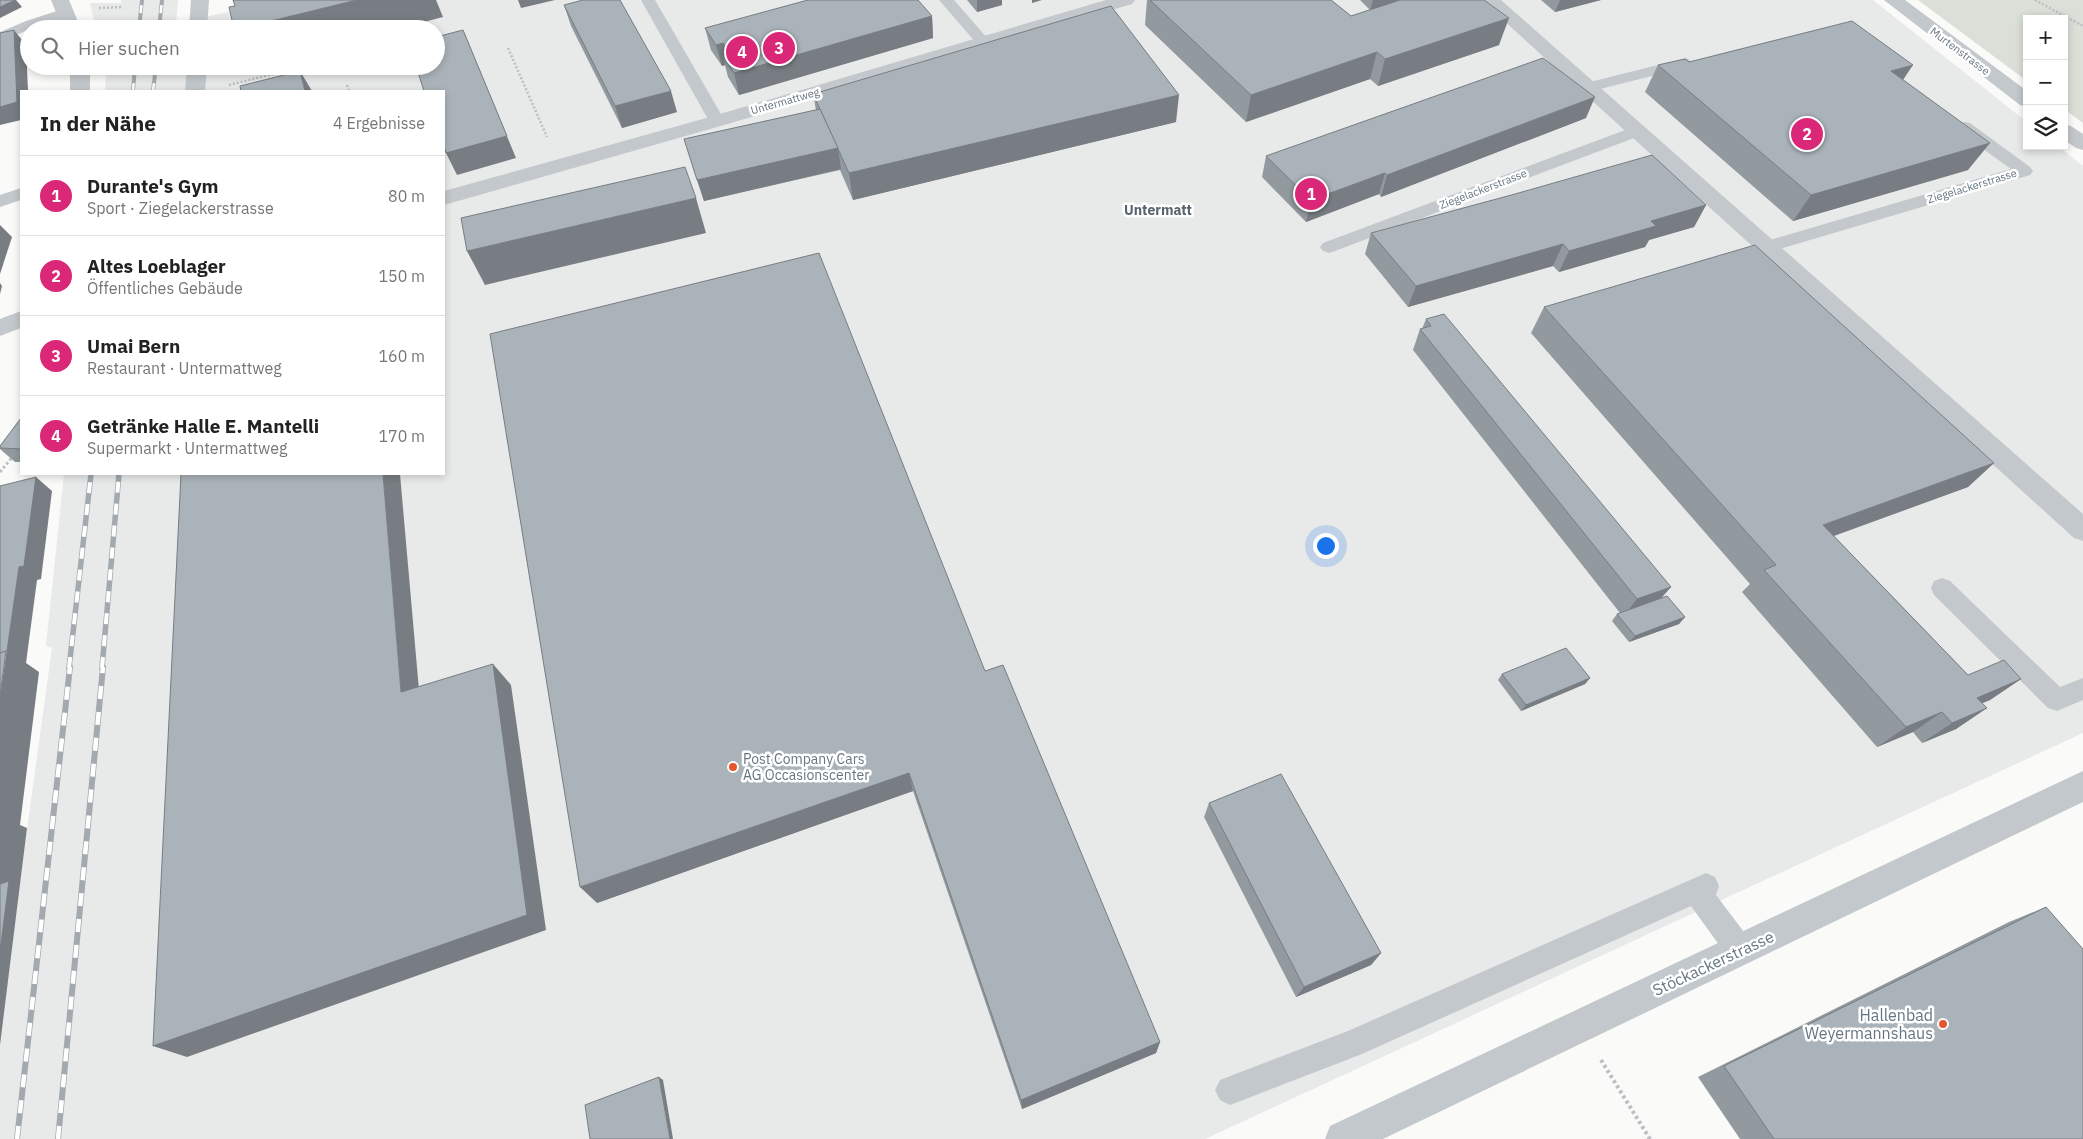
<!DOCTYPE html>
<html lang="de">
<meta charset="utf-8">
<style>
:root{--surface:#fff;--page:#f6f6f6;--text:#222;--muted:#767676;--line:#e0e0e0;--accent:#db2777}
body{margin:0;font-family:"IBM Plex Sans",sans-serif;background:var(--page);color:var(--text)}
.controls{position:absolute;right:15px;top:15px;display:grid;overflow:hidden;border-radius:0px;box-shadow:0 2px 8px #0003}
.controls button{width:45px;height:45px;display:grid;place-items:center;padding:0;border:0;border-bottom:1px solid var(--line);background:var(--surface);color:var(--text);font:25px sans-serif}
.you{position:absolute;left:1325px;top:545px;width:18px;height:18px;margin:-12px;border:4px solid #fff;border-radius:50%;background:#1a73e8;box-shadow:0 0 0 8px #1a73e833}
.badge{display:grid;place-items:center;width:32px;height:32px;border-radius:50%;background:var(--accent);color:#fff;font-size:16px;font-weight:700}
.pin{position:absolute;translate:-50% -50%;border:2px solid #fff;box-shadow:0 1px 5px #0006}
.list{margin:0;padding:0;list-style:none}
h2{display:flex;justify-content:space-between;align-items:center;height:65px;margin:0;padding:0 20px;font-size:21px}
h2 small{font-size:16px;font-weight:400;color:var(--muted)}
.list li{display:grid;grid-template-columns:32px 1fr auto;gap:15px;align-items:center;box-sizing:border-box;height:80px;padding:0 20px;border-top:1px solid var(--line)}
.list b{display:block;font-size:19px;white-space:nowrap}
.list p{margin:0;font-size:16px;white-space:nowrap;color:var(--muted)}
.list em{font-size:16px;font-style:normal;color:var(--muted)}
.icon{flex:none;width:28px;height:28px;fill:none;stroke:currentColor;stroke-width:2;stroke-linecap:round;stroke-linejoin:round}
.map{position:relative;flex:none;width:2083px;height:1139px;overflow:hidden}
.search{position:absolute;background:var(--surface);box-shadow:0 2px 8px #0003;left:20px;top:20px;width:425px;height:55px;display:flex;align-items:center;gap:12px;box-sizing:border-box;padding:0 18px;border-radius:28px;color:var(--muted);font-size:19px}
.panel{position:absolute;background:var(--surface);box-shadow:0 2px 8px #0003;left:20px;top:90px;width:425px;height:385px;border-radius:0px}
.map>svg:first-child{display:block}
.built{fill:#e8e9e9}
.green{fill:#dadfd7}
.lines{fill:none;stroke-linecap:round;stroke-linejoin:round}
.path-far2{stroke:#bbbfc2;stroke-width:2.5;stroke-dasharray:2 2;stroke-linecap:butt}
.path-far1{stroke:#bbbfc2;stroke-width:3;stroke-dasharray:2.5 2.5;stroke-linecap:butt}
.path{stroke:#bbbfc2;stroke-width:4;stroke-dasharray:3 3;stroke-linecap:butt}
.lane{fill:#c3c8cc;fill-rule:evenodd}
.street{fill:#c3c8cc;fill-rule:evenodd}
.rail-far2-casing{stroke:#a2aab0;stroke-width:4}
.rail-far1-casing{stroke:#a2aab0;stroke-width:5.5}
.rail-casing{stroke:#a2aab0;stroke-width:6}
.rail-far2{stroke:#fff;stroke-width:2.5;stroke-dasharray:8;stroke-linecap:butt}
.rail-far1{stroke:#fff;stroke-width:4;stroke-dasharray:11;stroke-linecap:butt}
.rail{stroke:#fff;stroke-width:4.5;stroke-dasharray:13;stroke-linecap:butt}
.wall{fill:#929a9f}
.shaded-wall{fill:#777d82}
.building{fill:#aab3b9;stroke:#777d82}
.poi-dot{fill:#e4572e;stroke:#fff;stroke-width:2}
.labels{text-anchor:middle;stroke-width:5;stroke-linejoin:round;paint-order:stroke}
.far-street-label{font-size:11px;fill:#657683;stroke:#fff}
.far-quarter-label{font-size:14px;font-weight:bold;fill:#57646e;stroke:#fff}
.poi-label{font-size:14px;fill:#657683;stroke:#fff;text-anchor:start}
.near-street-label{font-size:16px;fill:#657683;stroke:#fff}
.near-poi-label{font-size:16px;fill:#657683;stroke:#fff;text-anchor:end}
</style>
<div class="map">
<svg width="2083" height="1139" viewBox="0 0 2083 1139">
<rect width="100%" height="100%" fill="#fafaf8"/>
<path class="built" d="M121,0H178L176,24L277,0H1873L2027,122V146H2058L2083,166V733L1205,1139H0V1025L52,648L46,646L64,474H444V91H105L106,75L104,66H436V29H96L90,3H121Z"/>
<path class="green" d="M1918,0H2083V123L2064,109V19H2027V81Z"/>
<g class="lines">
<g class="path-far2">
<path d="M2035,0L2083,26"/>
<path d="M99,8L121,7"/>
<path d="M508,48L547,137"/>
<path d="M229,85L306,66"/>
<path d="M347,85L349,91"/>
</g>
<path class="path-far1" d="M0,472L14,455"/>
<path class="path" d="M1601,1060L1650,1139"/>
<g class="lane">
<path d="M641,0H655L725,121L723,125H711L709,121Z"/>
<path d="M939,0H954L988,39L991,42L988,45H978Z"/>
<path d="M66,8L74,13L71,16L29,29L0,43V32L26,21Z"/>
<path d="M1686,58L1694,63L1692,66L1588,92L1580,87L1582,84Z"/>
<path d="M1964,122L1970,123L2030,167L2033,171L2030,175L1766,253L1760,251L1757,247L1760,243L2011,169L1958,131L1956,127L1958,123Z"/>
<path d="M1636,126L1642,127L1644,131L1642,135L1335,251L1329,253L1323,251L1320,247L1323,243Z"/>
<path d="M21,188V200L0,207V195Z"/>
<path d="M1942,578L1950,581L2060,687L2083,678V700L2057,711L2048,708L1934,595L1931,588L1934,581Z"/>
<path d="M1706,873L1715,877L1719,886L1716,895L1750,940L1754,950L1750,960L1740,964L1730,960L1691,906L1362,1054L1230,1105L1220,1100L1215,1090L1220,1080L1348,1031Z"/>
</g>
<g class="street">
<path d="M51,0H69L81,29H63Z"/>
<path d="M191,0H209L207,29H189Z"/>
<path d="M1106,0H1135L1132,4L724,125L444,205V191L710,117Z"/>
<path d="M1481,0H1501L2083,514V541L2074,538Z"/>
<path d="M1884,0H1905L2027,91V107L2020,105Z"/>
<rect x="70" y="66" width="20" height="25"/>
<path d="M187,66H207L205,91H185Z"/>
<path d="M2064,124L2071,126L2083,134V150L2076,148L2064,140Z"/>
<path d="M21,311V328L0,336V319Z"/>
<path d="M2083,771V802L1383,1139H1325L1330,1126Z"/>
</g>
<g class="rail-far2-casing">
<g id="rail-far2">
<path d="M139,29L142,0"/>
<path d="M159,29L162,0"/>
<path d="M133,91L135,66"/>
<path d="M153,91L156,66"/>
</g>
</g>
<g class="rail-far1-casing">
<g id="rail-far1">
<path d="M69,668L91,474"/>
<path d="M102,668L119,474"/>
</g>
</g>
<g class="rail-casing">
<g id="rail">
<path d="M17,1139L70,667"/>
<path d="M58,1139L103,667"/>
</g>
</g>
<use href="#rail-far2" class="rail-far2"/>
<use href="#rail-far1" class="rail-far1"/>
<use href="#rail" class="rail"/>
</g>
<g class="wall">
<path d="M967,0H1002V5L977,12Z"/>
<path d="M1147,0H1331L1351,16L1370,10L1360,0H1484L1499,45L1378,86L1370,79L1246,122L1145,25Z"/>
<path d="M1541,0H1601L1555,12Z"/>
<path d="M564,5L677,112L622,128L571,26Z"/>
<path d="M932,16L933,38L739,95L728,77L725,65L722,66L711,50L705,28Z"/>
<path d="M1689,62L1903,80L1968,170L1793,221L1645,92L1658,65Z"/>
<path d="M813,94L1176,122L853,200L840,170L704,201L684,139L816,110Z"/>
<path d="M1586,118L1381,197L1379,194L1306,222L1262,177L1266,156Z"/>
<path d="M1706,205L1694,227L1649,240L1645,247L1559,272L1553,266L1408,307L1365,254L1371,233Z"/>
<path d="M1544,307L1994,463L1968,487L1834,536L1968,675L2021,679L1990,700L1982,703L1987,708L1956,729L1922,743L1913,732L1877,747L1742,592L1750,584L1531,333Z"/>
<path d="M1426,319L1671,587L1661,598L1685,617L1679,624L1629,642L1612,621L1617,614L1620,613L1413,350L1420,329H1422Z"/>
<path d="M21,418V462H15L0,449V446Z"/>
<path d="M985,671L1160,1042L1156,1053L1022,1109L913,791L597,903Z"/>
<path d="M1502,674L1590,678L1585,684L1521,711L1498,680Z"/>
<path d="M1209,803L1381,953L1371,965L1296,997L1204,817Z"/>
<path d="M2046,907L2083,1139H1740L1698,1077L2009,922Z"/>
</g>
<g class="shaded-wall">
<path d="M15,0H16L22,7L0,18V7Z"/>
<path d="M357,0H436L443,17L397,29H238Z"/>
<path d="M518,0H555L521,8Z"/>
<path d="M977,0H1002V5L977,12Z"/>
<path d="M1032,0H1042L1032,3Z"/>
<path d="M1373,0H1414L1370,10Z"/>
<path d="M1560,0H1601L1555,12Z"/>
<path d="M932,16L933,38L739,95L734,73Z"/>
<path d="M1509,18L1499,45L1378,86L1385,59Z"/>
<path d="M14,30L26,45L28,91H21V120L0,125V107Z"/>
<path d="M463,30L516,158L457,175L446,153Z"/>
<path d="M723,43L728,64L723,55L725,65L722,66L716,45Z"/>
<path d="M1377,52L1370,79L1246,122L1251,95Z"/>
<path d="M1913,65L1895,92L1891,71Z"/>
<path d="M300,71L312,91H305Z"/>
<path d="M671,91L677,112L622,128L615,106Z"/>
<path d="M1179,95L1176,122L853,200L849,173Z"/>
<path d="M1595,97L1586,118L1381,197L1387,175Z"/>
<path d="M1990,143L1968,170L1793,221L1811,195Z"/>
<path d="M838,148L841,169L704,201L697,180Z"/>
<path d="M1385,173L1379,194L1306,222L1311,200Z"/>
<path d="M696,198L706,233L485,285L467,251Z"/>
<path d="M1706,205L1694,227L1649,240L1645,247L1559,272L1569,251L1651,221Z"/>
<path d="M0,225L12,237L0,274Z"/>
<path d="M1563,244L1553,266L1408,307L1416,286Z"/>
<path d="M0,283L2,286L0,294Z"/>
<path d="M1994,463L1968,487L1800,548L1823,525Z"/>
<path d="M383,474H400L421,713L401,692Z"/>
<path d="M36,477L52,491L41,579L37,580L26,663L39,672L20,825L27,828L0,1045V696L19,567Z"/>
<path d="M1671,587L1655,605L1623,617L1637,599Z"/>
<path d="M1685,617L1679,624L1629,642L1635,636Z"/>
<path d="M493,664L511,685L546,930L187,1057L153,1046Z"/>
<path d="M1590,678L1585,684L1521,711L1526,705Z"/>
<path d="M2021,679L1990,700L1946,718L1977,698Z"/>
<path d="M1987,708L1956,729L1922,743L1952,723Z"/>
<path d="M1942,712L1913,732L1877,747L1906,727Z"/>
<path d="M909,773L913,791L597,903L580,887Z"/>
<path d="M1381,953L1371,965L1296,997L1304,987Z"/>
<path d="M1160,1042L1156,1053L1022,1109L1021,1100Z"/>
<path d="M659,1077L663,1080L673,1139H670Z"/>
</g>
<g class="building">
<path d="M0,0H15L0,7Z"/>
<path d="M233,0H357L238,29H234L229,7L235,6Z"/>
<path d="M583,0H620L671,91L615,106L564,5Z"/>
<path d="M808,0H918L932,16L734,73L723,55L729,53L723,43L716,45L705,28Z"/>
<path d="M1150,0H1331L1351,16L1400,0H1484L1509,18L1385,59L1377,52L1251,95Z"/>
<path d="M1111,6L1179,95L849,173L813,94Z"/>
<path d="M1852,21L1913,65L1891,71L1990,143L1811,195L1658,65L1685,59L1689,62Z"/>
<path d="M14,30L17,102L0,107V33Z"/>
<path d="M463,30L507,136L446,153L444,146V91H424L416,66H436V37Z"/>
<path d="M1543,58L1595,97L1387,175L1385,173L1311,200L1266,156Z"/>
<path d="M300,71L305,91H241L240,86Z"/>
<path d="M820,109L838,148L697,180L684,139Z"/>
<path d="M1652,155L1706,205L1651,221L1656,226L1569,251L1563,244L1416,286L1371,233L1515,194Z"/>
<path d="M685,167L696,198L467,251L461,218Z"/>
<path d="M1755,245L1994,463L1823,525L1968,675L2004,660L2021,679L1977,698L1987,708L1952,723L1942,712L1906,727L1764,570L1776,565L1544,307Z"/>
<path d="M819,253L985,671L1003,665L1160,1042L1021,1100L909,773L580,887L490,334Z"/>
<path d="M1444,314L1671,587L1637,599L1420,329L1431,326L1426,319Z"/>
<path d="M21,418V449L0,448V446Z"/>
<path d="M181,474H383L401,692L493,664L527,915L153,1046Z"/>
<path d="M36,477L24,566L19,567L7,651H6L0,653V486Z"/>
<path d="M1667,596L1685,617L1635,636L1617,614Z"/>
<path d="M1566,648L1590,678L1526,705L1502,674Z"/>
<path d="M6,651L0,696V653Z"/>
<path d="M1281,774L1381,953L1304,987L1209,803Z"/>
<path d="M9,881L0,952V884Z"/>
<path d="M2046,907L2083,949V1139H1774L1724,1066Z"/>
<path d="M659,1077L670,1139H590L585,1105Z"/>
</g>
<g class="poi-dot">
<circle cx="733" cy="767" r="5"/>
<circle cx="1943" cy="1024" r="5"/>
</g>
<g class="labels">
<g class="far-street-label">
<text transform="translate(1960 51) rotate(37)" y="4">Murtenstrasse</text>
<text transform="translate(785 101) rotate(-16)" y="4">Untermattweg</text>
<text transform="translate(1972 186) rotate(-17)" y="4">Ziegelackerstrasse</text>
<text transform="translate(1483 189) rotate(-21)" y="4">Ziegelackerstrasse</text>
</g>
<g class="far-quarter-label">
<text x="1158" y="215">Untermatt</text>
</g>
<g class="poi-label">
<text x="743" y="764">Post Company Cars<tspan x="743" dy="16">AG Occasionscenter</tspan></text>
</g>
<g class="near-street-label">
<text transform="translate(1713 963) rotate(-25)" y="6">Stöckackerstrasse</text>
</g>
<g class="near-poi-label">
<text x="1933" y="1021">Hallenbad<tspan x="1933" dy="18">Weyermannshaus</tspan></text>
</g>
</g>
</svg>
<div class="controls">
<button>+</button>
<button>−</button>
<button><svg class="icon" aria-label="layers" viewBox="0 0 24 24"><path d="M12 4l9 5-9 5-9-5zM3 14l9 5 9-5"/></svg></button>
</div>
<div class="you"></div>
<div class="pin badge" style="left:1311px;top:194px">1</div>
<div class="pin badge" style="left:1807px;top:134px">2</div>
<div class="pin badge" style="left:779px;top:48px">3</div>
<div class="pin badge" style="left:742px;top:52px">4</div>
<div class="search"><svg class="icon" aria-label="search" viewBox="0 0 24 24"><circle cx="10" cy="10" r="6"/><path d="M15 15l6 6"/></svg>Hier suchen</div>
<section class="panel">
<h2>In der Nähe<small>4 Ergebnisse</small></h2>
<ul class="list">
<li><span class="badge">1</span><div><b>Durante's Gym</b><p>Sport · Ziegelackerstrasse</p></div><em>80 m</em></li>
<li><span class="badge">2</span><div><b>Altes Loeblager</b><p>Öffentliches Gebäude</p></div><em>150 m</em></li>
<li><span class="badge">3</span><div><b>Umai Bern</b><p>Restaurant · Untermattweg</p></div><em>160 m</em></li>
<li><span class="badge">4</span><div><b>Getränke Halle E. Mantelli</b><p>Supermarkt · Untermattweg</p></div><em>170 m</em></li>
</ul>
</section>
</div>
